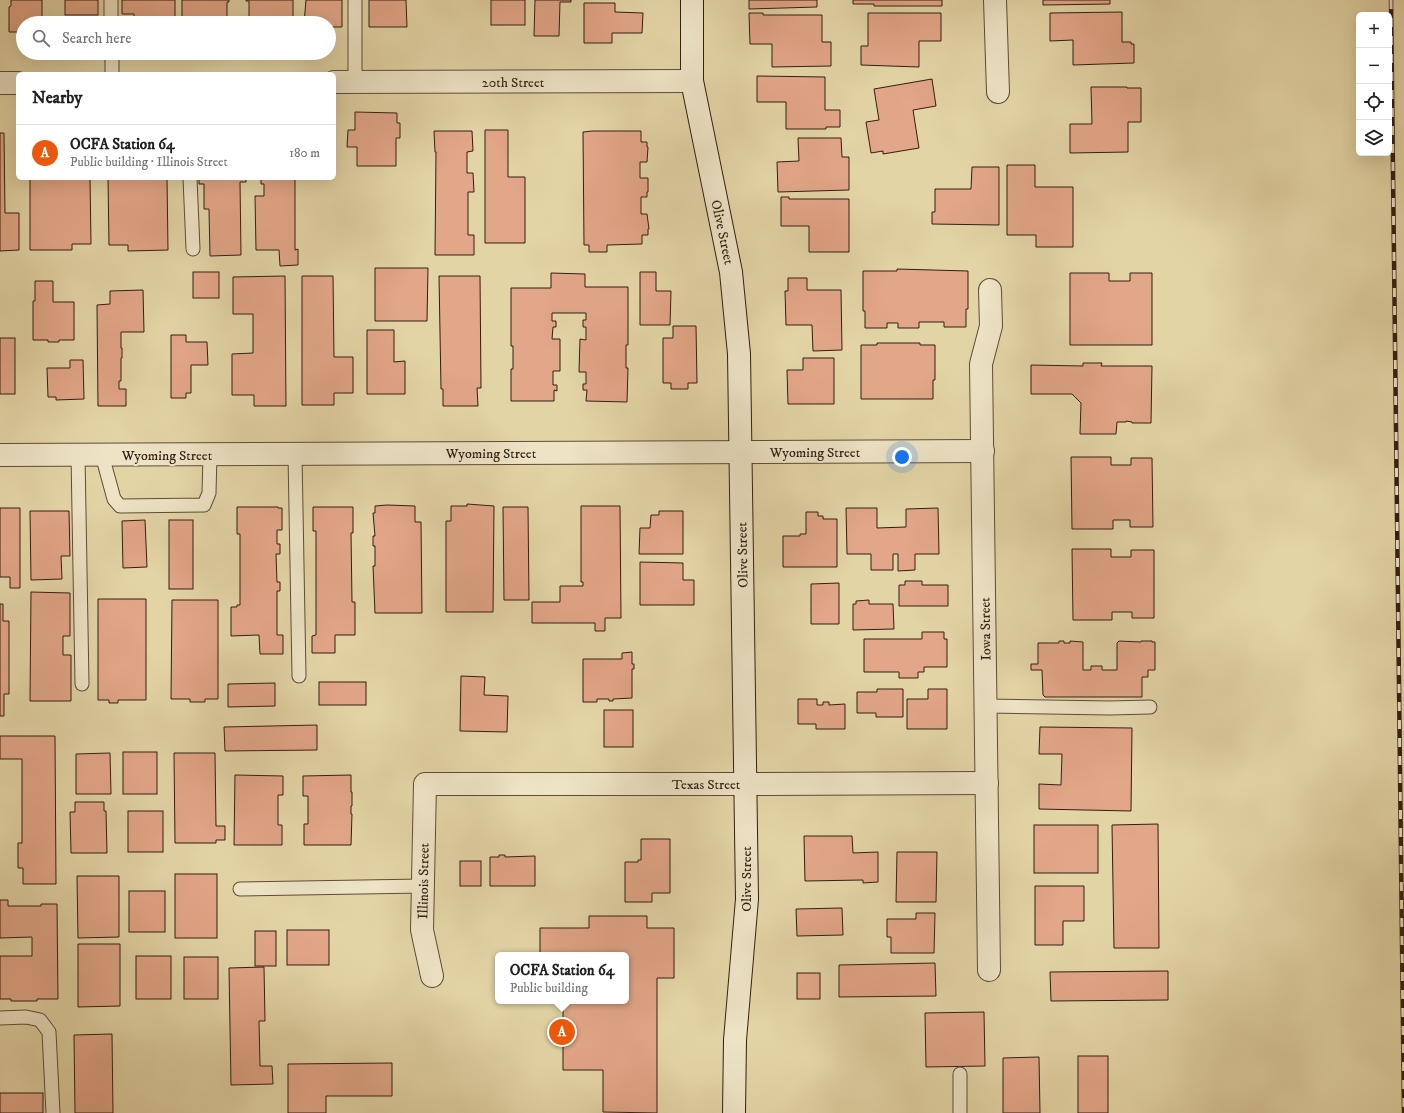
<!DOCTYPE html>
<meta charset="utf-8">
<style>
:root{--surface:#fff;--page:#f2f2f2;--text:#202124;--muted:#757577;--line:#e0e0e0;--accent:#ea580c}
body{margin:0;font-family:"IM FELL DW Pica",serif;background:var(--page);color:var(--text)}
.controls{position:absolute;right:12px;top:12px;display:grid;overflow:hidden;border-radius:6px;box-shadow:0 4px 16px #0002}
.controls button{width:36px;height:36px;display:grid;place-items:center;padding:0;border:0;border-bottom:1px solid var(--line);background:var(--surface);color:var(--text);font:20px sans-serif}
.you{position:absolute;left:902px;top:457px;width:14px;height:14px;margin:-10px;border:3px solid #fff;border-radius:50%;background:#1a73e8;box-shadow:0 0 0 6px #1a73e833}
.badge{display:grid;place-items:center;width:26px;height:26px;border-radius:50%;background:var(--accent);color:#fff;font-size:13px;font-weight:700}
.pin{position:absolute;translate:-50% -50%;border:2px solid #fff;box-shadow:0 1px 4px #0006}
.popup{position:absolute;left:495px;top:952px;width:134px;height:52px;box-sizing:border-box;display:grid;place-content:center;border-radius:6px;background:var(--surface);filter:drop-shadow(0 1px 3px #0005);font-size:13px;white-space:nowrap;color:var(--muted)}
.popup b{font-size:15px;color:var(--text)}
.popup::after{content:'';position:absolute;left:50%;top:100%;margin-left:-8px;border:8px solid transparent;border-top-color:var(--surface)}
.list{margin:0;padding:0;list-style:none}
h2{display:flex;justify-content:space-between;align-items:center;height:52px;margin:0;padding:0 16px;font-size:17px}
h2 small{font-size:13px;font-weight:400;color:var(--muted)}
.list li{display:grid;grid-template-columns:26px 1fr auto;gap:12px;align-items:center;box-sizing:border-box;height:56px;padding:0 16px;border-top:1px solid var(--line)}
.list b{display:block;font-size:15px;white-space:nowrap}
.list p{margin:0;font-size:13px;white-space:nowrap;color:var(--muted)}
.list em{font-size:13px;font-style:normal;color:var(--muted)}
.icon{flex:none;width:22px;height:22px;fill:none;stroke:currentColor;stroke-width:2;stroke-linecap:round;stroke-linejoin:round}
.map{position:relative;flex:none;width:1404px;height:1113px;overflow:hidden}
.search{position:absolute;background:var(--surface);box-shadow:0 4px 16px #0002;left:16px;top:16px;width:320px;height:44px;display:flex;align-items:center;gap:10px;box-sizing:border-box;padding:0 14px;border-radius:22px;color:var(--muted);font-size:15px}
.panel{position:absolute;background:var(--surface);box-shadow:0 4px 16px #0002;left:16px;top:72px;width:320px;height:108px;border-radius:6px}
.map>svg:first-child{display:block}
.building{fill:#e2a688;stroke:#321e13}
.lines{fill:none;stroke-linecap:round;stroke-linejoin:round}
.lane-casing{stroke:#5e4c38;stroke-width:15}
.street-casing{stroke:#5e4c38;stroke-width:24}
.secondary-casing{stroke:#321e13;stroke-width:24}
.lane{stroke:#ede3c5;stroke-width:13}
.street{stroke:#ede3c5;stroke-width:22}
.secondary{stroke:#ede3c5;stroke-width:22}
.rail-casing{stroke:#321e13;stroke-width:4.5}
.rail{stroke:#ede3c5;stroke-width:3;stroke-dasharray:9;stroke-linecap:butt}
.labels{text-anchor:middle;stroke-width:4;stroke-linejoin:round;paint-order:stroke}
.street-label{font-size:14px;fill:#321e13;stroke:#ede3c5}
</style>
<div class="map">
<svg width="1404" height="1113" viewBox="0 0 1404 1113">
<rect width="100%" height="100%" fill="#e3d4a6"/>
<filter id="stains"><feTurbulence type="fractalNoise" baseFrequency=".005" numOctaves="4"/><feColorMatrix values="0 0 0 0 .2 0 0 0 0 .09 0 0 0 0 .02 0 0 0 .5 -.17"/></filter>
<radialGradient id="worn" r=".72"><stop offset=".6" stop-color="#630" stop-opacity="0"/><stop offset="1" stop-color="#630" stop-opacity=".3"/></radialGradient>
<g class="building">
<path d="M11,0H42V23H23V32H9V7L11,6Z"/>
<rect x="65" y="0" width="33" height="15"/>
<path d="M122,0H175V18H134V14H122Z"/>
<path d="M182,0H229V2H227V23H182Z"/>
<path d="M246,0H293V23H249V1H246Z"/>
<path d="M306,0H342V27H329V23H304Z"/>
<path d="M369,0H406L407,27H369Z"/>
<rect x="491" y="0" width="34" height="25"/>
<path d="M535,0H571V2H560L559,36H534Z"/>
<path d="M749,0H817V7L749,9Z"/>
<path d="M853,0H942V6H874V4H853Z"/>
<path d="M1043,0H1110V4L1043,5Z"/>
<path d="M584,3H615V12L643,13L642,33H612V43H584Z"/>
<path d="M1122,12V42H1131V44H1134V63L1073,65V40L1050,41V13Z"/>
<path d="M749,13H763V15H822V42H831V66L772,67V44H750Z"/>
<path d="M868,13H941V41H919V67L861,65V46H868Z"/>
<path d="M757,76L825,77V110H840V127H826V129H786V102H757Z"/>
<path d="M932,79L936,106L913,110L919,148L883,154V151L871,153L866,122L879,120L874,89Z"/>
<path d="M1091,87H1127V88H1141V122H1128V152L1070,153V124H1092Z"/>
<path d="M355,112L397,113V123H400V138H396V166H357V147H347L348,130H355Z"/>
<path d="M485,130H508V177H525V243H485Z"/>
<path d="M434,131H472L473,151L467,152V173H473L474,192H468V235H474V255H435L436,152H435Z"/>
<path d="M592,131H641V142H647V147H648L647,162H640V178H648V192H647V197H641V214H647L649,229H648V235H642V244L607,245V252H589V245H584L583,132Z"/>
<path d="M0,133H4L5,213H19V250L0,251Z"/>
<path d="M798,138H841L842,157H849V190L778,192L777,162L799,161Z"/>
<path d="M1007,165H1035V187H1073V247H1036V235H1007Z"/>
<path d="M972,167H999V225L932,224V212H935V189H971Z"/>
<path d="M30,178H90L91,244H72V250H30Z"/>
<path d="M108,178H167L168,250L128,251V245H109Z"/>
<path d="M199,178H246V182H240L241,255L210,256L209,209H204V184H199Z"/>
<path d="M263,178H295V250L298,249V265L280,266L279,250H256L255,196H264V184H261V179H263Z"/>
<path d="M781,197H789V199H849V252H809V226H781Z"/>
<path d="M375,268H428L427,321H375Z"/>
<path d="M897,269L968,271V309H966V327H944V322H919V328H898V323H887V328H865V311H863V271H897Z"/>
<rect x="193" y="272" width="26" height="26"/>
<path d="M640,272H656V291H671L670,325H640Z"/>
<path d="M551,273L585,274V287H628V345H626V368H628L627,402L586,401L587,390H583V384H586V372H579L580,339L586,340V327H583V320H586V313H552V321H556V327H553L552,339H560V371H553V385H557V391L554,390V401H511V369H513V346H511V288H551Z"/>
<path d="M1070,273H1109V281H1130V273H1152V345H1070Z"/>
<path d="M285,276L286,406H254V395H232V354L253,353V314H233V277Z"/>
<path d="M302,276H333L334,357H353V393H334V405H302Z"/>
<path d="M439,276H480L481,388H477L478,406H443V389H441Z"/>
<path d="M788,278H807V290H841L842,350L813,351L812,325H786L785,291H788Z"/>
<path d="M35,281H53V302H74V340H59V342H48V340H33V301H35Z"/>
<path d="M143,290L144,332H121V348H122V358H121V381H119V389H126V406H98L97,305L110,304V291Z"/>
<path d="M673,326H696L697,383H688V389H671V383H663V338H673Z"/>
<path d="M367,330H394V362L405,361V394H367Z"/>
<path d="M171,335H186V342H207L208,365H191V393H186V398H171Z"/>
<rect x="0" y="338" width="15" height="56"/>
<path d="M877,343H920V345H935V380H933V399H861V345H877Z"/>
<path d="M803,358H834V404H788L787,370H803Z"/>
<path d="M70,360H83L84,399L56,400V397H48L47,368H70Z"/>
<path d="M1083,363H1102L1101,366H1152L1151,423H1132V422L1126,421V422H1117L1116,434H1080L1081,403L1072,394H1031V365L1083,366Z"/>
<path d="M1071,457H1111V465H1131V458H1152L1153,527H1130V520H1113V529H1072Z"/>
<path d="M467,504L494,506L493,612H446V521H451V506H467Z"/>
<path d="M387,505L415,506V522H421L422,613H375L373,566H375V546H373V536H375L373,513H375V506Z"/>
<path d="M581,506H620L621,618H605V631H595V623H532V602H560V586H583V582H581Z"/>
<path d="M237,507H278V508H282V530H277V544H280V554H276L277,582H280V591H277V635H283V654H260L259,635L231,636V607H237V605H240V534H237Z"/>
<path d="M313,507H353V533H351L352,602H355V635H335V653H312V636L316,635V531H313Z"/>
<path d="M503,507H528L529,600H504Z"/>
<path d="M0,508H20V588H10V577H0Z"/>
<path d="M846,508H877V528L906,527V509L938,508L939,554H915V570L898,571V554H893V570H871V554H847Z"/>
<path d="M30,511H69L70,556H61L62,579L31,580Z"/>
<path d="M659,511H683V554H639L640,528H650L651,515H659Z"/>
<path d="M806,512H818V516H823V519H837V567H783V536H800V534H806Z"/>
<path d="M145,520L147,567L123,568L122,521Z"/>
<rect x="169" y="520" width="24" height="69"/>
<path d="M1072,549H1111V557H1131V550H1154V618H1132V612H1112V620H1073Z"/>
<path d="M640,562L683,563V580H694V605H640Z"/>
<path d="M905,581H922V585H948V606H899V585H905Z"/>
<path d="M839,583V624H811V584Z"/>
<path d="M31,592L70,593V636H63V655H71V701H30Z"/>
<path d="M98,599H146V700H118V703H109V700H98Z"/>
<path d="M172,600H218V699H205V702H190V699H171Z"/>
<path d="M869,600V604H893L894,629L853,630V604H856V601Z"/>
<path d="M0,604H3V621H9V694H4V716H0Z"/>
<path d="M922,632H944V639H947V667H924V672H918V678H899V672H864V639H922Z"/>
<path d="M1059,641H1064V643H1070V641L1083,642V670H1091V666H1102V670H1117V643L1119,641L1141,642V641H1152V642H1155V670H1148V677H1142V697H1045L1043,695L1042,670H1031V664H1038V643H1059Z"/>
<path d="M632,652V664H634V669H632V698L613,699V701H609V699H597V702H583V659H622V653Z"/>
<path d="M461,676L485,677L484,695L508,696L507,732L460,731Z"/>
<rect x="319" y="682" width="47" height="23"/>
<path d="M275,683V706L228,707V684Z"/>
<path d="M877,689H903V717H876V713H857V692H877Z"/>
<path d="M928,689H947V729H907V699H928Z"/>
<path d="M798,699H817V705H823V702H829V705L845,704V729H816V724H798Z"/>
<rect x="604" y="710" width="29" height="37"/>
<path d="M317,725V750L225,751L224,727Z"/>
<path d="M1040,727L1132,728L1131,811L1039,809V784L1061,785L1062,754H1039Z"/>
<path d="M0,736H55L56,884H23V868H18V843H22V759H0Z"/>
<rect x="123" y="752" width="34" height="42"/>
<path d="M110,753L111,794H76V754Z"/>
<path d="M174,753H215L216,826H225V840H216V843H175Z"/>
<path d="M235,775L283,776V795H278V825H282V845H234Z"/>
<path d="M351,775V792H352V806H351V814H352L351,845H304V824H308V796H303V776Z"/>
<path d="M75,802H104V811H106L107,853H71L70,812H75Z"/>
<rect x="128" y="811" width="35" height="41"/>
<path d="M1158,824L1159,948H1114L1112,825Z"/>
<rect x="1034" y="825" width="64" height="48"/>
<path d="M804,836H852L853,853L878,852V882L863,883V880L805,881Z"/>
<path d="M641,839H670V893H652V902H625V862H638V860H641Z"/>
<path d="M897,852H937L936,902H896Z"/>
<path d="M499,855H505V857L535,856V886H490V857H499Z"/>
<rect x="460" y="861" width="21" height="25"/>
<rect x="175" y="874" width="42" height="64"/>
<path d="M77,876H119V937L78,938Z"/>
<path d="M1035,886H1084V921H1063V945H1035Z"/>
<rect x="129" y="891" width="36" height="41"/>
<path d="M0,900H8V906H41V904H57L58,999H37V1001H11V999H0V956H32V937L0,938Z"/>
<path d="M842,908L843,935L797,936L796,909Z"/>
<path d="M916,913H935L934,953H891V937H887V919H916Z"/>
<path d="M589,916H647V928H674V978H657V1113L603,1112V1070H563V1001H626V955H534V954H540V928H589Z"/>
<rect x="287" y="930" width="42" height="35"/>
<rect x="255" y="931" width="21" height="35"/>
<path d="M78,944H120V1006L78,1007Z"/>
<rect x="136" y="956" width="35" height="43"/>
<rect x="184" y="957" width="34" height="42"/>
<path d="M935,963L936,996L839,997V965Z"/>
<path d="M264,967L265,1021H259L260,1066H272L273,1084L231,1085L229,968Z"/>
<path d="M1168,971V1000L1051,1001L1050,972Z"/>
<rect x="797" y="973" width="23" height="26"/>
<path d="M984,1012L985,1066L926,1067L925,1013Z"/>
<path d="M112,1034L113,1113H75L74,1035Z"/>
<rect x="1078" y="1056" width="30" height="57"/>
<path d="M1039,1057L1040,1113H1003V1058Z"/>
<path d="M392,1063V1096H326V1113H288V1064Z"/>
<rect x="0" y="1093" width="43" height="20"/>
</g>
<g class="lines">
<g class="lane-casing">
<g id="lane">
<path d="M111,0V23"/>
<path d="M112,53V74"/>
<path d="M355,82V0"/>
<path d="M190,178L193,249"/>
<path d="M295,454L299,676"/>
<path d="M78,455L82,684"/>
<path d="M102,455L114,499L120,506L204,505L209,493L210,455"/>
<path d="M986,706L1110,708L1150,707"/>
<path d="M240,889L423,886"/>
<path d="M0,1018L26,1017L40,1020L49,1032L53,1113"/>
<path d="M960,1074V1113"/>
</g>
</g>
<g class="street-casing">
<g id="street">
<path d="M995,0L998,92"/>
<path d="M334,82L692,81"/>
<path d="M0,83H18"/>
<path d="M0,455L983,451"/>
<path d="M989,970L981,364L991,326L990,290"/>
<path d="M432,976L422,930L425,784H745L987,783"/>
</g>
</g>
<g class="secondary-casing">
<path id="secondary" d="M692,0V81L731,272L739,354L747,899L735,1040L734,1113"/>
</g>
<use href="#lane" class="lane"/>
<use href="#street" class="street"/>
<use href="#secondary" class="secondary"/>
<g class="rail-casing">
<path id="rail" d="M1391,0L1404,1113"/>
</g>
<use href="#rail" class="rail"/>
</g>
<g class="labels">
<g class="street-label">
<text x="513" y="87">20th Street</text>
<text transform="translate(723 232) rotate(78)" y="5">Olive Street</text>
<text x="815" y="457">Wyoming Street</text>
<text x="491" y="458">Wyoming Street</text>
<text x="167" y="460">Wyoming Street</text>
<text transform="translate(742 555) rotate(-91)" y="5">Olive Street</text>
<text transform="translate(985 629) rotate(-91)" y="5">Iowa Street</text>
<text x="706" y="789">Texas Street</text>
<text transform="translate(746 879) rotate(-90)" y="5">Olive Street</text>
<text transform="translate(423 881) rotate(-89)" y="5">Illinois Street</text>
</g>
</g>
<rect width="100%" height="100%" filter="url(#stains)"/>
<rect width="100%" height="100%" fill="url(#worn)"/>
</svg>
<div class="controls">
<button>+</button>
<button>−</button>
<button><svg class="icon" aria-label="locate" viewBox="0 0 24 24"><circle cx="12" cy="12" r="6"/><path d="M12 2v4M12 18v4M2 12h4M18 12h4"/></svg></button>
<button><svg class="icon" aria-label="layers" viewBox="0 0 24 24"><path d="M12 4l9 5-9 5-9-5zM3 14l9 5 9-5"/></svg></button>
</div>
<div class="you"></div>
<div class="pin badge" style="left:562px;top:1032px">A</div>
<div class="popup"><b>OCFA Station 64</b>Public building</div>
<div class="search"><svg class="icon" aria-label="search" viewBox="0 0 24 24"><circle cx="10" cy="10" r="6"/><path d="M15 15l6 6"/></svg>Search here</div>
<section class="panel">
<h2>Nearby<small></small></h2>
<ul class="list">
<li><span class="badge">A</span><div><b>OCFA Station 64</b><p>Public building · Illinois Street</p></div><em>180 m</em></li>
</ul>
</section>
</div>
